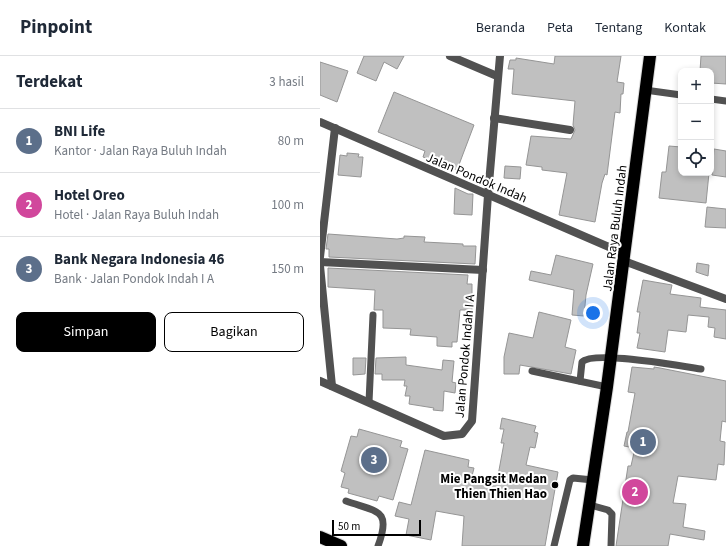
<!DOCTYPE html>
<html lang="id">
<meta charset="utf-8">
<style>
:root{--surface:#fff;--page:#f2f2f3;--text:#1f2937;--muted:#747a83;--line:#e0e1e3;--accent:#000}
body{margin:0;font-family:"Source Sans 3",sans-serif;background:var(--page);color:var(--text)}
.controls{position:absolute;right:12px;top:12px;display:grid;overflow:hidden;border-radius:8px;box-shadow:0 2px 6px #0003}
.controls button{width:36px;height:36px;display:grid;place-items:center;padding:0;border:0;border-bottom:1px solid var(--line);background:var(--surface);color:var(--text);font:20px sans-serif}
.scale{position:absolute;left:12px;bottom:10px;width:89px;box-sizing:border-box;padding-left:4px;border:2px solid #000;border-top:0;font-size:11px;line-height:14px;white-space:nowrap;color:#000;-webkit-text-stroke:3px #fff;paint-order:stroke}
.you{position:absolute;left:273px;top:257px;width:14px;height:14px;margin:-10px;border:3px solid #fff;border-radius:50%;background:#1a73e8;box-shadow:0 0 0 6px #1a73e833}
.badge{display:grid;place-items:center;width:26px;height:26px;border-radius:50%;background:var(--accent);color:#fff;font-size:13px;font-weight:700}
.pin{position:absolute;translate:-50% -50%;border:2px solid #fff;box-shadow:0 1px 4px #0006}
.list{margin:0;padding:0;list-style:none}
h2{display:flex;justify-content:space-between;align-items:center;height:52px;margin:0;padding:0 16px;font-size:17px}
h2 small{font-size:13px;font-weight:400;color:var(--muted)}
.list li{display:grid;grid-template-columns:26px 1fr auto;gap:12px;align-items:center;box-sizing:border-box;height:64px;padding:0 16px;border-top:1px solid var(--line)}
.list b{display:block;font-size:15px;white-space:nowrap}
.list p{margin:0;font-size:13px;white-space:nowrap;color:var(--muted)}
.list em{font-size:13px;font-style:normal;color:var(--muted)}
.actions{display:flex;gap:8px;padding:12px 16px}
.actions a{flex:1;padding:9px 0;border:1px solid var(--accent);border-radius:8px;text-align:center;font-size:14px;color:var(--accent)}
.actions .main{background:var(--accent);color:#fff}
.icon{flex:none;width:22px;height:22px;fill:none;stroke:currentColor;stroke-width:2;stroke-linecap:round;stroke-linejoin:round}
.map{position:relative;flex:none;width:406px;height:490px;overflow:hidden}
header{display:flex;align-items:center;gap:24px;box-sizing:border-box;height:56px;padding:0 20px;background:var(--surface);border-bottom:1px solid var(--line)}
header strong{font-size:19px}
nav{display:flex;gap:22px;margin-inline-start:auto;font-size:14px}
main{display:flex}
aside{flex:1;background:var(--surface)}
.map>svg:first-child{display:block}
.building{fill:#c0c0c0;stroke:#959595}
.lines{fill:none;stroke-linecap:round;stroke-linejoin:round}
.highway-casing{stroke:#dbdbdb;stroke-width:14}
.lane{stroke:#515151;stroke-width:7}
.street{stroke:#515151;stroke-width:8}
.highway{stroke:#000;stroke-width:12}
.poi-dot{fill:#000;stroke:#fff;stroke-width:1.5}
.labels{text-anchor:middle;stroke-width:4;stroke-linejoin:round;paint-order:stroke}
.street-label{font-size:13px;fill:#000;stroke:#fff}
.poi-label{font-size:13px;font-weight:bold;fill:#000;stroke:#fff;text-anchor:end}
</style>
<header>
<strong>Pinpoint</strong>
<nav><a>Beranda</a><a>Peta</a><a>Tentang</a><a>Kontak</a></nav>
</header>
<main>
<aside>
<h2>Terdekat<small>3 hasil</small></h2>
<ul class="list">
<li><span class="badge" style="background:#5c6f8a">1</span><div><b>BNI Life</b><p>Kantor · Jalan Raya Buluh Indah</p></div><em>80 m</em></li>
<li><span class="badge" style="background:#d1479c">2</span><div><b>Hotel Oreo</b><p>Hotel · Jalan Raya Buluh Indah</p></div><em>100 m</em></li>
<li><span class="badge" style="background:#5c6f8a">3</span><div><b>Bank Negara Indonesia 46</b><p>Bank · Jalan Pondok Indah I A</p></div><em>150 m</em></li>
</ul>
<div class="actions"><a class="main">Simpan</a><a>Bagikan</a></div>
</aside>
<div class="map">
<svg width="406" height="490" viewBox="0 0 406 490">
<rect width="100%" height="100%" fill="#fff"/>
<g class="building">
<path d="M44,0H84L77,13L64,6L56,25L37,17Z"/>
<path d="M235,0H301L297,26L304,27L303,38H301L300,57L295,56L287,119L285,118L282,127L275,166L239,159L247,117L222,114V111L206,109L211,80L251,83L255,74L253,69L255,45L192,38L194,13H188L190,4H196V2L234,8Z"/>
<path d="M381,0H406V28L391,27V15H380Z"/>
<path d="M0,6L28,15L17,46L0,39Z"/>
<path d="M74,36L154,69L137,114L103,101L105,95L58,76Z"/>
<path d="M349,90L361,91V117H389L386,147L339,142L342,116H346Z"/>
<path d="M394,93L406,95V121L392,119Z"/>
<path d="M27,97L39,98L38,101H43L41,121L18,119L20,99L27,100Z"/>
<path d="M185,110L201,111L200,123L184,122Z"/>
<path d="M135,132L148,138H153L152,159L134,158Z"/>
<path d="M387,151L406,153V172L385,171Z"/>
<path d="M8,178L77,183L84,182V180L105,181L104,186L143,188V190H156L155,208L9,201V193H6Z"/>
<path d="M236,199L273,208L266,239L264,260L252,259L254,234L209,224L211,215L231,219Z"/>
<path d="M377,207L389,209L388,220L376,216Z"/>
<path d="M8,212L148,219L147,228H152V254H140L137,286H132V291L117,290V281L90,279L91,273L63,272V254H54L55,234L8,231Z"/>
<path d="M323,224L352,229L350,238L381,242L380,251L406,254V283L394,281L395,272L388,271L389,261L368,259L366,276L348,274L345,296L317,292L320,277H317L320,256H317Z"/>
<path d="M219,256L251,264L245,291L256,294L251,318L200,309L199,318H184V301L189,277L213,282Z"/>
<path d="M86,301V309L122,314L123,304L134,305L132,326L136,327L135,337L124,335L123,355L113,354L114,352L89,348L90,340H85L87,330H84L85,324H62V318H55L56,302Z"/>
<path d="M33,302H46L45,318L33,319Z"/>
<path d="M312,311L334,313V311L340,312L406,325V366L402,365L400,385L405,386L404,409L398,408L396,424L358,420L353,447L366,448L363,471L385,475L384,484L350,478L348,490H296L308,410H311L315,392L304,390L307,376H308L315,337L308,336Z"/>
<path d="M182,362L216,370L214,376L218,377L215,392L210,391L206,409L238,416L225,490H142L144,460L116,455L111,484L86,479L89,463L75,460L79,446L91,449L105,394L149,404L148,411L154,412L152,420L177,425L184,387H181L184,373H180Z"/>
<path d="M39,373L82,385L80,391L88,393L73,444L59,440L57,445L28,437L29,433L21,431L25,417L21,415L31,380L37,381Z"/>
</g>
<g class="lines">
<g class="highway-casing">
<g id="highway">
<path d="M0,481L21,490"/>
<path d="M263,490L287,331L330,0"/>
</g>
</g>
<g class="lane">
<path d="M325,34L361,39"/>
<path d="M391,43L406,45"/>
<path d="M212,315L287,331"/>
<path d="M260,325L262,306C273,294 362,310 381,313"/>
<path d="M49,346L53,259"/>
<path d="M26,445C57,456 72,453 58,490"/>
<path d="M270,449L288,454L292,458L291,490"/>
<path d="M234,490L250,424L253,422L273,424"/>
</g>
<g class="street">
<path d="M130,0L177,20"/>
<path d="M174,62L250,74"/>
<path d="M0,66L305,198"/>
<path d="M0,201L15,72"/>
<path d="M304,205L406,243"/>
<path d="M0,206L163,214"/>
<path d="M0,210L12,330"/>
<path d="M0,325L124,380L142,378L152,365L168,139L180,0"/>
</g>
<use href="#highway" class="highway"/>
</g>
<circle class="poi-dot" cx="235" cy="429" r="4"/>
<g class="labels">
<g class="street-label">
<text transform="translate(157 121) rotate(23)" y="5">Jalan Pondok Indah</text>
<text transform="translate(294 172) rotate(-83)" y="5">Jalan Raya Buluh Indah</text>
<text transform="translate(144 300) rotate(-85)" y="5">Jalan Pondok Indah I A</text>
</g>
<g class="poi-label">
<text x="227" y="427">Mie Pangsit Medan<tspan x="227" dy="15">Thien Thien Hao</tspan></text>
</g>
</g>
</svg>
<div class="controls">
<button>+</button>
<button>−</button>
<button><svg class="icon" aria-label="locate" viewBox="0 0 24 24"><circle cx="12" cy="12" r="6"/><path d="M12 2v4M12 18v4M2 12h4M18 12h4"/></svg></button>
</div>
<div class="scale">50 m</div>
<div class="you"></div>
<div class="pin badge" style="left:323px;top:386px;background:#5c6f8a">1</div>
<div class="pin badge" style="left:315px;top:436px;background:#d1479c">2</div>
<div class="pin badge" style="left:54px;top:404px;background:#5c6f8a">3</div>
</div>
</main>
